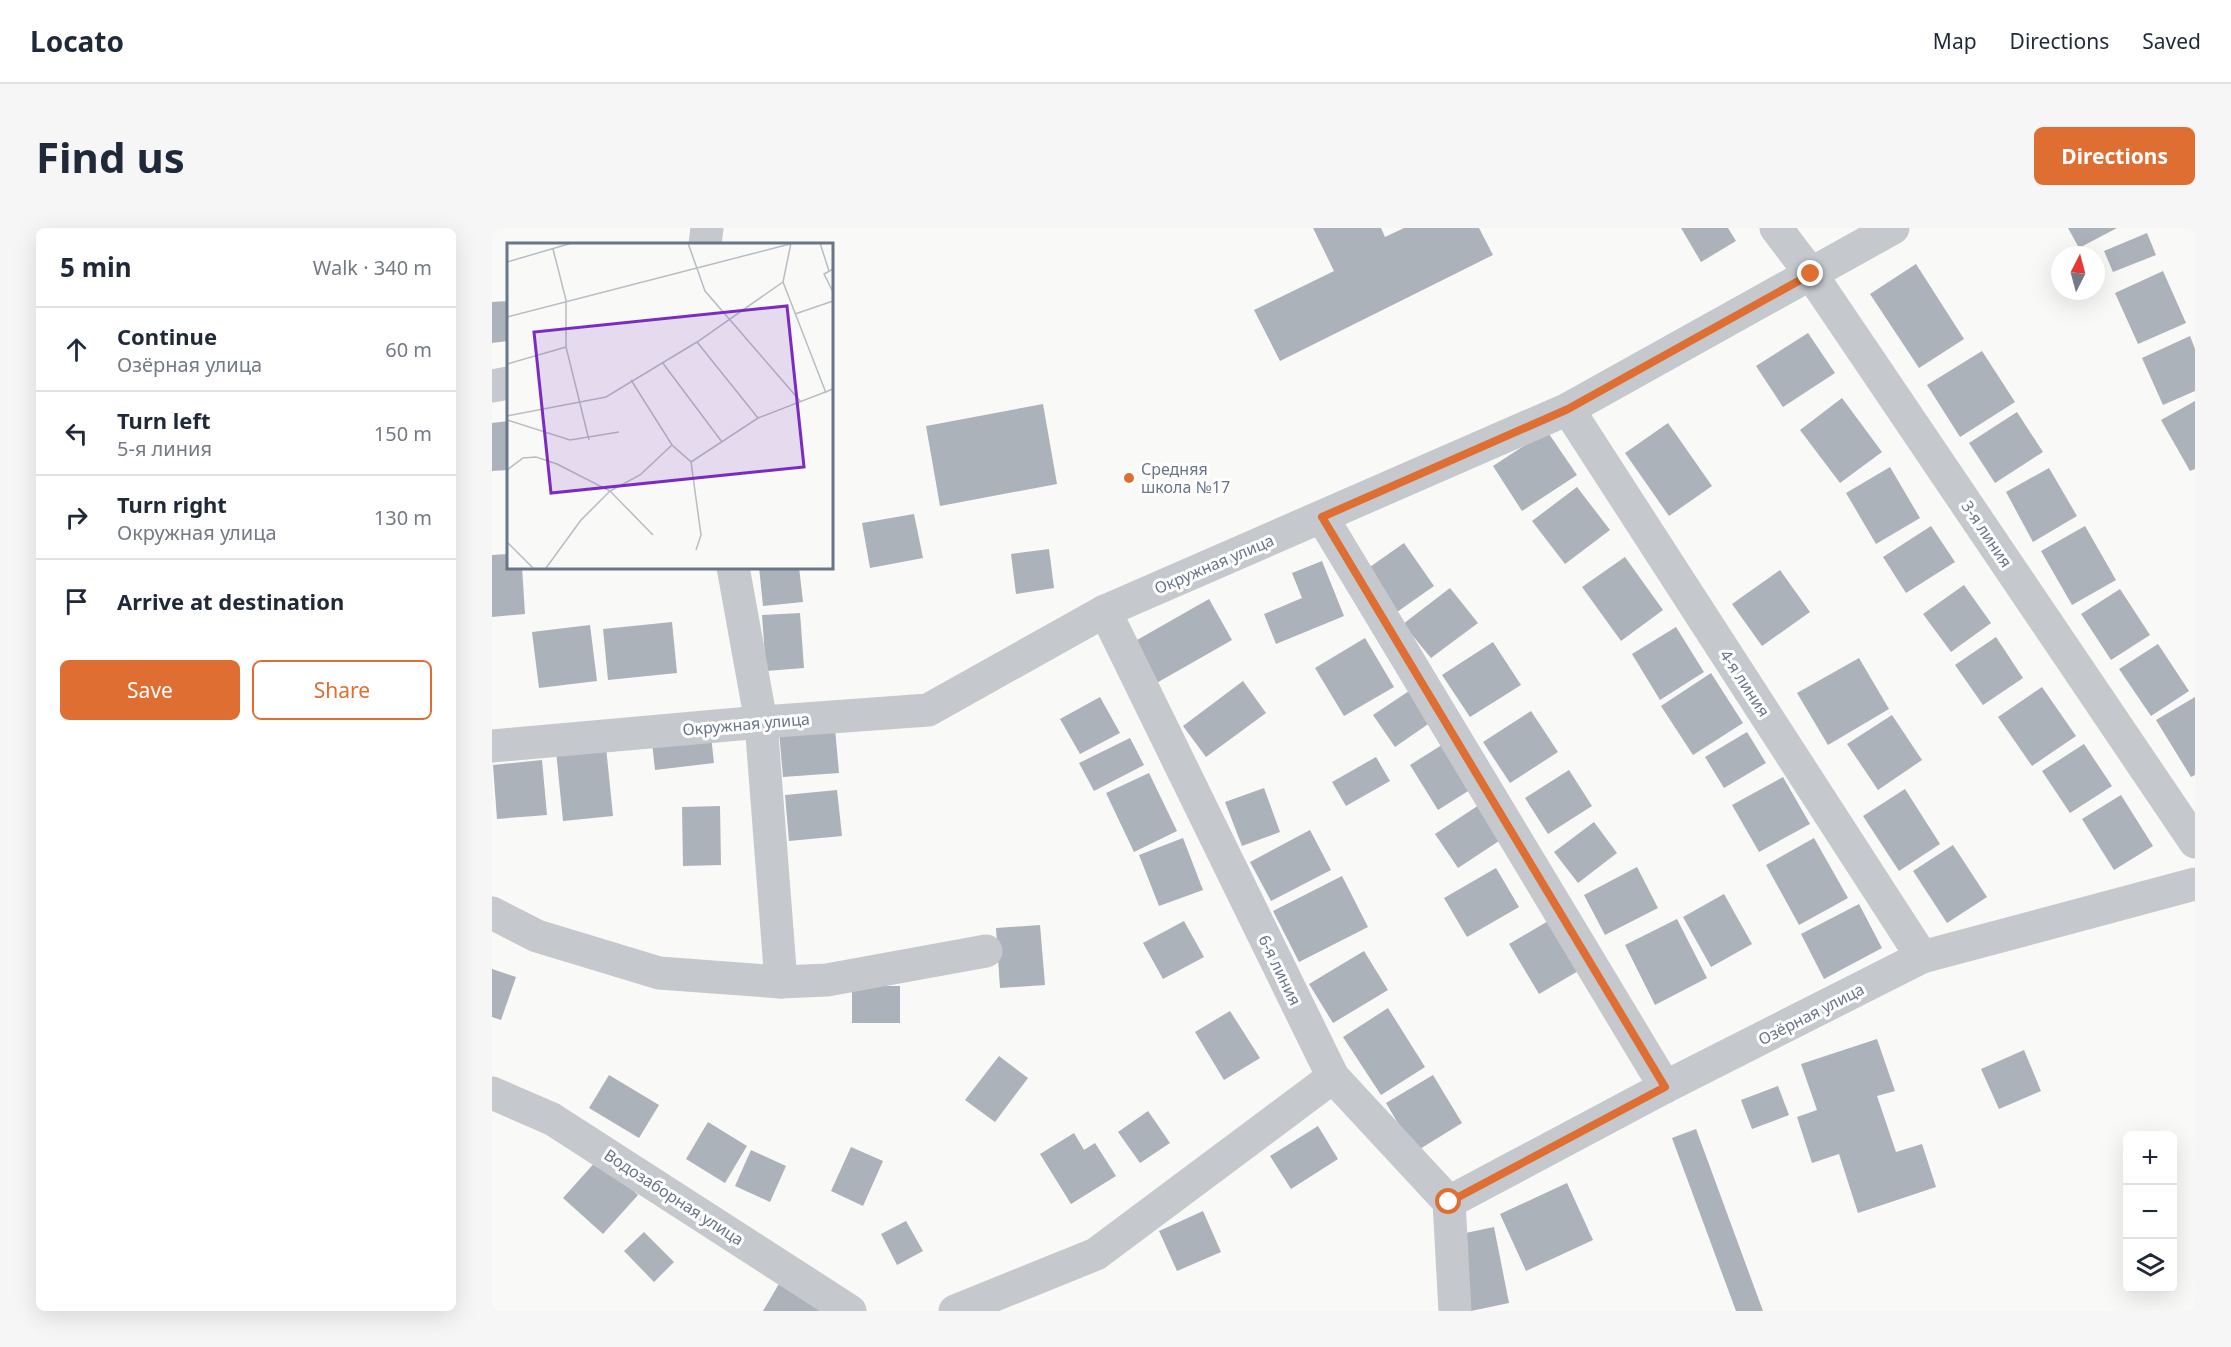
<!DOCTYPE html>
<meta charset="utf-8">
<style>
:root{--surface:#fff;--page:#f6f6f7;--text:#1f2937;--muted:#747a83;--line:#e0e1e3;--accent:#de6e32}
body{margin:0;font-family:"Noto Sans",sans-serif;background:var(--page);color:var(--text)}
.controls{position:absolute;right:18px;bottom:18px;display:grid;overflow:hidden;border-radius:9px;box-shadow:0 6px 24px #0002}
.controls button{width:54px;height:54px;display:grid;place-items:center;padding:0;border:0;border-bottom:2px solid var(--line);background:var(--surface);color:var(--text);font:30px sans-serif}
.compass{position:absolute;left:1559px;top:18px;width:54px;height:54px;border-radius:50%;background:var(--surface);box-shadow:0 6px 24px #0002;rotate:6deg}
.stop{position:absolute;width:18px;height:18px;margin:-14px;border:4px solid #de6e32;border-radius:50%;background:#fff}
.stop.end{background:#de6e32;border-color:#fff;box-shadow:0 2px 6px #0008}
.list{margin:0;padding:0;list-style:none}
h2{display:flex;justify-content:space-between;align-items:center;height:78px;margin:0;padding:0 24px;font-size:26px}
h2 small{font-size:20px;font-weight:400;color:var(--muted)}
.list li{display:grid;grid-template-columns:39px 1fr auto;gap:18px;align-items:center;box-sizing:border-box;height:84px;padding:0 24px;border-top:2px solid var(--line)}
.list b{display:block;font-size:22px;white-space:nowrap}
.list p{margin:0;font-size:20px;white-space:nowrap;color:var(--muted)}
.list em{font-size:20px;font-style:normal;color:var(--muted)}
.actions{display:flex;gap:12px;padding:18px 24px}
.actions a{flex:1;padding:14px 0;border:2px solid var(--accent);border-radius:9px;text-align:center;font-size:21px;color:var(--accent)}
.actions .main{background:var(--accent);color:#fff}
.icon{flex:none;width:33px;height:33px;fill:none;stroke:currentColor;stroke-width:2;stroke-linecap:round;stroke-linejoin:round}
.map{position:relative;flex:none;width:1703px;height:1083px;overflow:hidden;border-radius:9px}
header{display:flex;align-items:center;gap:36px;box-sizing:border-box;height:84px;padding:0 30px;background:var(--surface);border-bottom:2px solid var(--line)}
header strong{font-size:28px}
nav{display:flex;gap:33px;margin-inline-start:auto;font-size:21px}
.intro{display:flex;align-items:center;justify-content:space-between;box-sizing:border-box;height:144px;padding:0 36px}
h1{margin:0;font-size:42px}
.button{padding:15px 27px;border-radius:9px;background:var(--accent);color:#fff;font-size:21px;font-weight:700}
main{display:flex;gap:36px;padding:0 36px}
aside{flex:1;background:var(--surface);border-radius:9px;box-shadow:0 6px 24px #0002}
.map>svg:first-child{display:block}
.building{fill:#acb2b9}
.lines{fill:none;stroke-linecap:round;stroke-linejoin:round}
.minor{stroke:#c5c8cc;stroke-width:33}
.route{stroke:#de6e32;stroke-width:8}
.poi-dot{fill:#de6e32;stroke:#fff;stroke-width:2}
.labels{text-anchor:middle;stroke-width:6;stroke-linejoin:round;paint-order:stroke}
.poi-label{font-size:16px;fill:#697687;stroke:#fff;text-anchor:start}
.street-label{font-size:16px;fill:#697687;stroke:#fff}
.inset-road{fill:none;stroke:#b6bdc3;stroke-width:1.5}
.view{fill:#7b2cbf;fill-opacity:0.15;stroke:#7b2cbf;stroke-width:3}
.inset-edge{fill:none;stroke:#697687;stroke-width:3}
</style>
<header>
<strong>Locato</strong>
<nav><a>Map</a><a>Directions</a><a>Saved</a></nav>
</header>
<div class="intro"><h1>Find us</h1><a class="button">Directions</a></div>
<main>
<aside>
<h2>5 min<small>Walk · 340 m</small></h2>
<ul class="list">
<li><svg class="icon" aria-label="ahead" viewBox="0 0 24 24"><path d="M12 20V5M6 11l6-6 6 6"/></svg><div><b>Continue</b><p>Озёрная улица</p></div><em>60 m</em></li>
<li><svg class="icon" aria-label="left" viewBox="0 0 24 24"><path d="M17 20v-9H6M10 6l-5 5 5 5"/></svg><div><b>Turn left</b><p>5-я линия</p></div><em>150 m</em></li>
<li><svg class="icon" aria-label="right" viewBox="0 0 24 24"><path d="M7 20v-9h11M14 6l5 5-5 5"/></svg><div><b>Turn right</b><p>Окружная улица</p></div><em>130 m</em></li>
<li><svg class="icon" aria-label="arrive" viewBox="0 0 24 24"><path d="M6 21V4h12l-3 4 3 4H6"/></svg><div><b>Arrive at destination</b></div></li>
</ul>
<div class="actions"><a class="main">Save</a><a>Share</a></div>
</aside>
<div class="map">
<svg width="1703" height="1083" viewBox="0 0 1703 1083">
<rect width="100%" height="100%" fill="#f9f9f7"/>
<g class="building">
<path d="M821,0H889L893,9L912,0H987L1001,27L788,133L762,82L842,43Z"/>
<path d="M1189,0H1236L1244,13L1209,34Z"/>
<path d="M1576,0H1625L1587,20Z"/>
<path d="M1655,5L1664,27L1621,44L1612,23Z"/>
<path d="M1424,36L1472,111L1427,140L1378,66Z"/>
<path d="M1671,43L1694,95L1646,116L1623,65Z"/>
<path d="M16,73V113L0,115V74Z"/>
<path d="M1316,105L1343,145L1291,179L1264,138Z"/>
<path d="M1698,108L1703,121V163L1671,177L1650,130Z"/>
<path d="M1490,123L1523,174L1468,209L1435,157Z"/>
<path d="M1350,170L1390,224L1348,255L1308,202Z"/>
<path d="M1703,173V241L1698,243L1669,192Z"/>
<path d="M551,176L565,256L448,278L434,198Z"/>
<path d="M1525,184L1551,224L1503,255L1477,215Z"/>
<path d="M16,193V242L0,243V195Z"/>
<path d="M1176,195L1220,258L1177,288L1133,225Z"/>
<path d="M1055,203L1085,247L1030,283L1001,238Z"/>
<path d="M1398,239L1428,290L1384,316L1354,265Z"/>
<path d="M1557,240L1585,288L1541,314L1514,264Z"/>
<path d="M1085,259L1118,302L1073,336L1040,293Z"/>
<path d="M422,286L431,330L378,340L370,295Z"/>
<path d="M1439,298L1463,334L1414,365L1391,329Z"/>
<path d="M1593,298L1624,352L1580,377L1549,323Z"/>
<path d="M912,315L942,358L905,384L875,341Z"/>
<path d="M557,321L562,360L524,366L519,326Z"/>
<path d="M16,326V339H30L33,386L0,389V327Z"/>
<path d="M1133,329L1171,382L1129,413L1090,359Z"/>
<path d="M830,333L852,388L784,416L772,386L810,370L800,345Z"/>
<path d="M267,339H307L311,374L271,378Z"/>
<path d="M1288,342L1318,384L1270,418L1240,376Z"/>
<path d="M1472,357L1499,395L1459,424L1431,386Z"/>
<path d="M958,360L986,395L939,430L911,396Z"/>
<path d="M1628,361L1658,407L1619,432L1589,386Z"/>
<path d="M717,371L740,412L661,457L638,416Z"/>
<path d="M308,385L312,440L274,443L270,387Z"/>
<path d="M180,394L185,445L116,452L111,401Z"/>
<path d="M98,397L105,453L47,460L40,404Z"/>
<path d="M1184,399L1212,444L1168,472L1140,426Z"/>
<path d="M1504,409L1531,450L1491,477L1463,437Z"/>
<path d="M873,410L902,459L852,488L823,440Z"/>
<path d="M1001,414L1029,457L978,489L950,447Z"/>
<path d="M1666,416L1697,463L1659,488L1627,441Z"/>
<path d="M1367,430L1397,481L1336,517L1305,465Z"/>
<path d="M1219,445L1251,495L1201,527L1169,478Z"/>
<path d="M751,453L774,485L714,529L691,498Z"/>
<path d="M1550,459L1584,508L1540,538L1506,489Z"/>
<path d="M920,461L942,492L903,519L881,487Z"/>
<path d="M608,469L628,505L588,526L568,491Z"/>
<path d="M1703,469V547L1699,549L1664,492Z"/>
<path d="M1039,483L1066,524L1018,555L991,514Z"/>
<path d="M1400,487L1430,532L1386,562L1355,516Z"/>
<path d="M343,500L347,545L291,549L287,504Z"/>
<path d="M1255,504L1274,535L1232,560L1213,529Z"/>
<path d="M219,508L222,535L163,542L160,514Z"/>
<path d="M638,510L652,537L602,563L587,535Z"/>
<path d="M953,515L981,560L946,582L918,537Z"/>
<path d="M1592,516L1620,558L1578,585L1550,543Z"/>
<path d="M114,519L121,588L71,593L64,523Z"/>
<path d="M884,529L898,553L854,578L840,554Z"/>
<path d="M50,532L55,587L5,591L1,537Z"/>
<path d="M1077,542L1100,578L1056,606L1033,570Z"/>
<path d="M657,545L685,603L642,624L614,565Z"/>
<path d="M1291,549L1318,596L1267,624L1240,577Z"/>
<path d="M772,560L788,604L750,618L733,574Z"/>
<path d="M1413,561L1448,616L1407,643L1371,588Z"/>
<path d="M345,562L350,608L297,613L293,567Z"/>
<path d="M1629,567L1661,618L1622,642L1590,591Z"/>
<path d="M990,575L1013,609L966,640L943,606Z"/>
<path d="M228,578L229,637L191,638L190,579Z"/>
<path d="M1102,594L1125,625L1086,655L1062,624Z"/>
<path d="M818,602L839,642L779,673L758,634Z"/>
<path d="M691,610L711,662L667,678L647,627Z"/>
<path d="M1322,610L1356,670L1307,697L1274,637Z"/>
<path d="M1461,617L1495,669L1455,695L1421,643Z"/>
<path d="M1145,639L1166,680L1113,707L1092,667Z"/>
<path d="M1004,640L1027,679L975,709L952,670Z"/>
<path d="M850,648L876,699L807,734L781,683Z"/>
<path d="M1232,666L1260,716L1219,739L1191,689Z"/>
<path d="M1367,676L1390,720L1332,751L1309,706Z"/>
<path d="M1185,691L1215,750L1163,777L1133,717Z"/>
<path d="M1058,692L1088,742L1047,766L1017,716Z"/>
<path d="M692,693L712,729L671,751L651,715Z"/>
<path d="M548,697L553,757L508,760L504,700Z"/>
<path d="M872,723L896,762L841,795L817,756Z"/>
<path d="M0,741L24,749L9,792L0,789Z"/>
<rect x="360" y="758" width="48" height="37"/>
<path d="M896,780L933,839L889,867L851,809Z"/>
<path d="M738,783L768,830L732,852L703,804Z"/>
<path d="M1385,811L1403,863L1385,868L1404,924L1430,916L1444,959L1366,985L1347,926L1320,935L1305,889L1325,882L1309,836Z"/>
<path d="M1532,822L1549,863L1507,881L1489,841Z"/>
<path d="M507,828L536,850L503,894L473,872Z"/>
<path d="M117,847L167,877L147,910L97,880Z"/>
<path d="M941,847L970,895L923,924L894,875Z"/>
<path d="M1286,858L1297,887L1260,901L1249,872Z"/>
<path d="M656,883L678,915L648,935L626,904Z"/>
<path d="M216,894L255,918L233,955L194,931Z"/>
<path d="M826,898L846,931L799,961L778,928Z"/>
<path d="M1204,901L1271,1083H1244L1180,910Z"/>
<path d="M582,905L592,922L603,915L624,948L579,976L548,926Z"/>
<path d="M359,919L391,933L371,978L339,963Z"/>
<path d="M259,922L294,938L278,974L243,958Z"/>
<path d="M106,931L146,967L111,1006L71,970Z"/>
<path d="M1075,955L1101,1012L1034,1043L1008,986Z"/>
<path d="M711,983L729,1024L685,1043L667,1003Z"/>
<path d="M414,993L431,1023L405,1037L389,1006Z"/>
<path d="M1002,999L1017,1075L979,1083L964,1007Z"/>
<path d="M152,1004L182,1034L162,1054L132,1023Z"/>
<path d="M288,1054L339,1083H271Z"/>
</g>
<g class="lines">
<g class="minor">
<path d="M1284,0L1319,46L1703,614"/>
<path d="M213,16L215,0"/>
<path d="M0,158L16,155"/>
<path d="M1076,181L1430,729"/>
<path d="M830,289L1173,859"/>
<path d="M241,339L269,494L289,754"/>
<path d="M613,383L841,849L957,974L963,1083"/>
<path d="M0,518L269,494L436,482L613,383L1076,181L1401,0"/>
<path d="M0,685L45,708L167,745L289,754L335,752L494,723"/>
<path d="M0,865L60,891L358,1083"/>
<path d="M957,974L1173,859L1430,729L1703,656"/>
<path d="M463,1083L604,1026L841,849"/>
</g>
</g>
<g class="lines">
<path class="route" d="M957,974L1173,859L830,289L1076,181L1319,46"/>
</g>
<circle class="poi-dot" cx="637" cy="250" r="6"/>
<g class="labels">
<g class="poi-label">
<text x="649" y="247">Средняя<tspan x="649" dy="18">школа №17</tspan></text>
</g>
<g class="street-label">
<text transform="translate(1495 306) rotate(56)" y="6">3-я линия</text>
<text transform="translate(722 336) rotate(-23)" y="6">Окружная улица</text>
<text transform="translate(1253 455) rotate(57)" y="6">4-я линия</text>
<text transform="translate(254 496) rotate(-5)" y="6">Окружная улица</text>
<text transform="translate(788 742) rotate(64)" y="6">6-я линия</text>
<text transform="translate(1319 786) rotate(-27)" y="6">Озёрная улица</text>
<text transform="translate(182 969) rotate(33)" y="6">Водозаборная улица</text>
</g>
</g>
<g transform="translate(15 15)">
<rect width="326" height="326" fill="#f9f9f7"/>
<path class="inset-road" d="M181,0L198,48L294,159M284,0L276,39L319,150M313,0L322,28M46,6L59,57V104L82,197M0,19L65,0M326,26L317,31L326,49M288,71L326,58M0,74L283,1M190,99L251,175M155,119L215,199M0,121L59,104M124,137L165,202L184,219L194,292L189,307M0,173L99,154L190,99L276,39M0,177L63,197L112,189M184,219L251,175L326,146M0,227L16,215L29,214L50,221L103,248L146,292M0,299L26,325M39,325L74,277L103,248L133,232L165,202"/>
<path class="view" d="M280,63L297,224L44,250L27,89Z"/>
<rect width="326" height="326" class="inset-edge"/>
</g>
</svg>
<div class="controls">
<button>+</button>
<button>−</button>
<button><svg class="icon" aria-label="layers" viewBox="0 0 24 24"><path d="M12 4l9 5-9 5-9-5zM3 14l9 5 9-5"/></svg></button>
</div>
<svg class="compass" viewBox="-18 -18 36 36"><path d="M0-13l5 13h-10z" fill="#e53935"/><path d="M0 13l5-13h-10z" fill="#747a83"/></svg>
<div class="stop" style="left:957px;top:974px"></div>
<div class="stop end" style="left:1319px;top:46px"></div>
</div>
</main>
